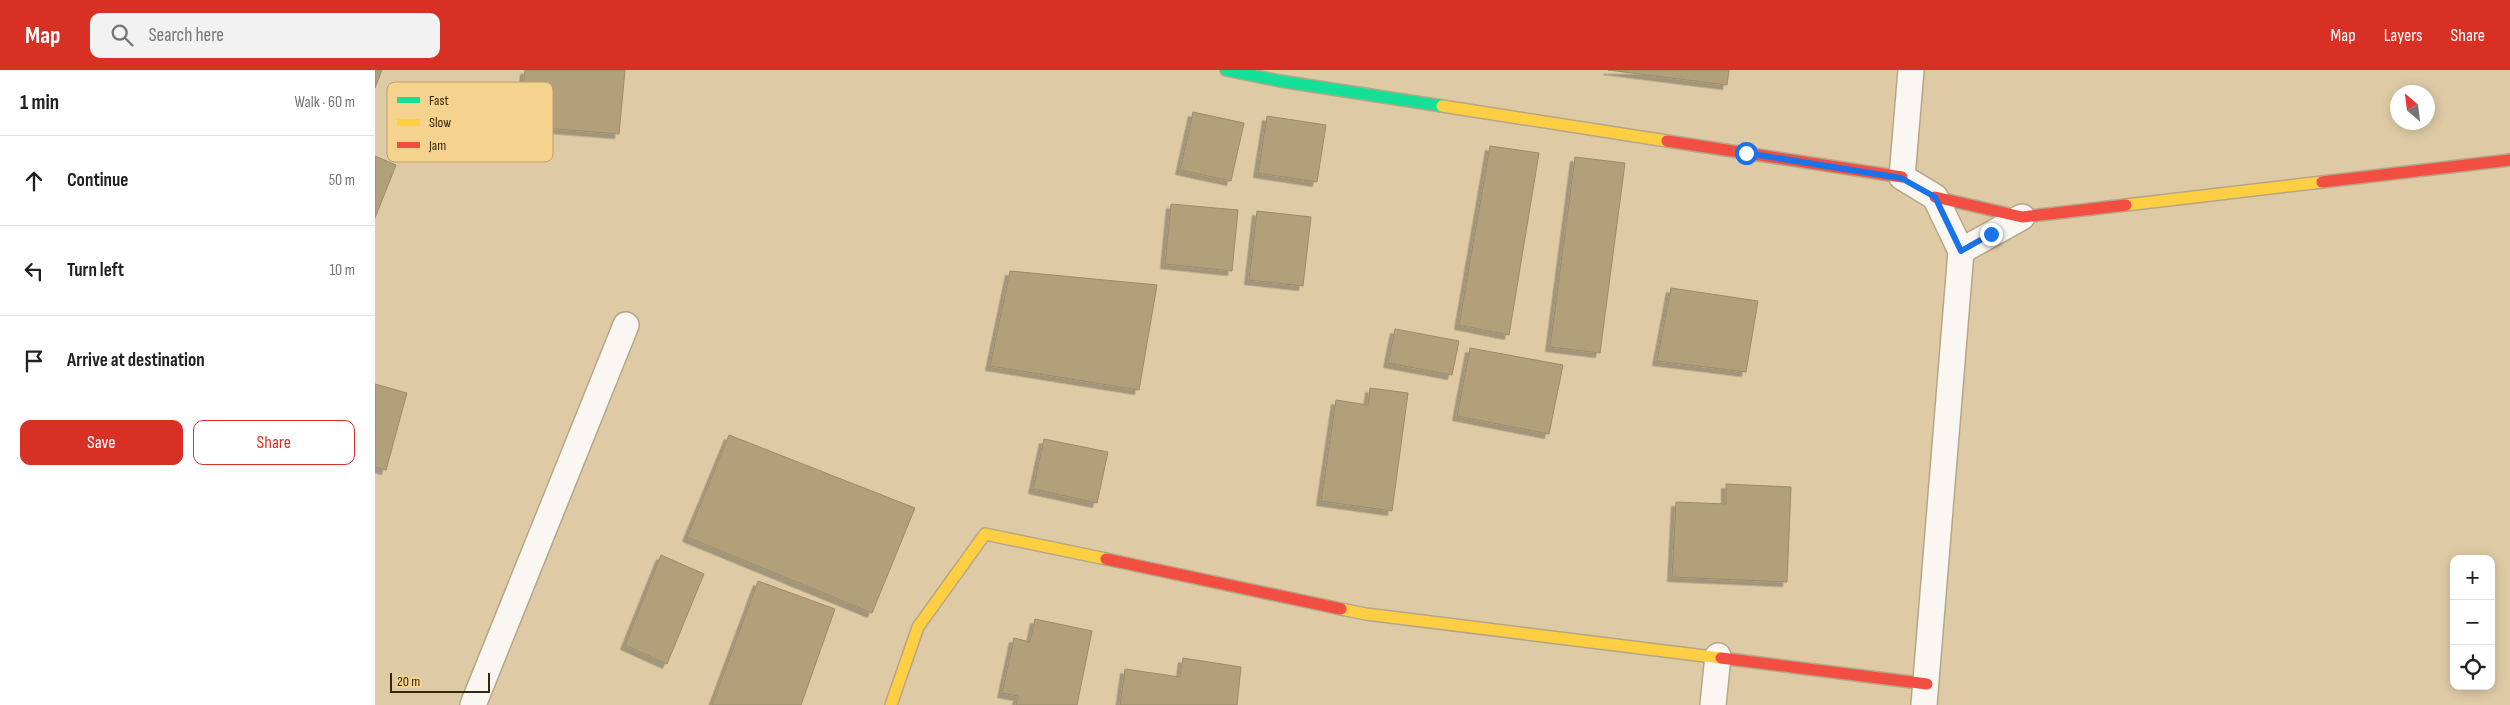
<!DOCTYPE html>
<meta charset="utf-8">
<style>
:root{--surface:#fff;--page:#f2f2f2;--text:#202124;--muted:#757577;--line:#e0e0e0;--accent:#d93025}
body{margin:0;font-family:"Sofia Sans Condensed",sans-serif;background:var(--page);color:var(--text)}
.controls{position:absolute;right:15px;bottom:15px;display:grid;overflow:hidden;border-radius:10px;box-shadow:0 2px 12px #0003}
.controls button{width:45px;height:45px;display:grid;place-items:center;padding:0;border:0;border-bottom:1px solid var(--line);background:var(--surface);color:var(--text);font:25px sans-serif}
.compass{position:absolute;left:2015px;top:15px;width:45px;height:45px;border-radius:50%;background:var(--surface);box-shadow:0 2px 12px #0003;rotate:332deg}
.scale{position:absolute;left:15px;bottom:12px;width:100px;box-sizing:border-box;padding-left:5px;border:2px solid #34270a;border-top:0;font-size:14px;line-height:18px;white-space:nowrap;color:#34270a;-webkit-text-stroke:4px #f5d38e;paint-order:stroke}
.stop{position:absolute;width:15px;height:15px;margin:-11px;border:4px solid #1a73e8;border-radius:50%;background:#fff}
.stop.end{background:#1a73e8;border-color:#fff;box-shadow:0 1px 5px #0008}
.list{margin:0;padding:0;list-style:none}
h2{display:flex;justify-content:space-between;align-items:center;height:65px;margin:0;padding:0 20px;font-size:21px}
h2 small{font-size:16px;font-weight:400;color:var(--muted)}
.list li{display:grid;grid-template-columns:32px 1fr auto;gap:15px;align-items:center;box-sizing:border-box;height:90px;padding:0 20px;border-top:1px solid var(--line)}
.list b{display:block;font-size:19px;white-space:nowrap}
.list em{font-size:16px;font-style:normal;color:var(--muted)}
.actions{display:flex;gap:10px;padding:15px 20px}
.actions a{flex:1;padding:11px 0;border:1px solid var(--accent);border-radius:10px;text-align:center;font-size:18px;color:var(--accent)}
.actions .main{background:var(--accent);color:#fff}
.icon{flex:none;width:28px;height:28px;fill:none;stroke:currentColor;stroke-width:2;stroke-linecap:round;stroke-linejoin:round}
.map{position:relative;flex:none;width:2135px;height:635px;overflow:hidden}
header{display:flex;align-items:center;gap:30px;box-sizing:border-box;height:70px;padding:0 25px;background:var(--accent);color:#fff}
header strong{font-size:24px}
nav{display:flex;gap:28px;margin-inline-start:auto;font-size:18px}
.search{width:350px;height:45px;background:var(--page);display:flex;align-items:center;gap:12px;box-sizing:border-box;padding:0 18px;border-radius:10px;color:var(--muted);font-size:19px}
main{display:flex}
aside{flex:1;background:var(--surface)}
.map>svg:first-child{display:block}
.building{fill:#b1a079;stroke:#9a8b6c;filter:url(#shadow)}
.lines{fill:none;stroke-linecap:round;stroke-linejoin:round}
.street-casing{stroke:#b5a688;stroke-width:28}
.fast-casing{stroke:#b5a688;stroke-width:14}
.slow-casing{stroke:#b5a688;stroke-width:14}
.jam-casing{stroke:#b5a688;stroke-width:14}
.street{stroke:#faf7f2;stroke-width:25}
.fast{stroke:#16e098;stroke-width:11}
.slow{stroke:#ffcf43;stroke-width:11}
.jam{stroke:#f24e42;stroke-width:11}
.route{stroke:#1a73e8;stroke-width:6}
.key{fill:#f5d38e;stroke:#bb9f66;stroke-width:1}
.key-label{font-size:14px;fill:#34270a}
</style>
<header>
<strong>Map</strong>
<div class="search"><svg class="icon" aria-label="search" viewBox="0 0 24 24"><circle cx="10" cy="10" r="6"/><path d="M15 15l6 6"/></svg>Search here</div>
<nav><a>Map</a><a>Layers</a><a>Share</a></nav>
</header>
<main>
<aside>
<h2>1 min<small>Walk · 60 m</small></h2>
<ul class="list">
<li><svg class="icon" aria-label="ahead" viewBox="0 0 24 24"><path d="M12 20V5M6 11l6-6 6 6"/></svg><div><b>Continue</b></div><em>50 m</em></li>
<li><svg class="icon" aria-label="left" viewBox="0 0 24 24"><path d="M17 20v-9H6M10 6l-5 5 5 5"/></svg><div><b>Turn left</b></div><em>10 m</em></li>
<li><svg class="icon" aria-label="arrive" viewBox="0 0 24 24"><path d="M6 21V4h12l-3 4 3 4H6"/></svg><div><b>Arrive at destination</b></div></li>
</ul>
<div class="actions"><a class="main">Save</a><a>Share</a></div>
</aside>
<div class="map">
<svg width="2135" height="635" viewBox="0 0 2135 635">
<defs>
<filter id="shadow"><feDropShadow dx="-4.5" dy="4.5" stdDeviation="0" flood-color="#0004"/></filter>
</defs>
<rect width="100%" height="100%" fill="#decba5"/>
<g class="building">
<path d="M0,0H7L0,18Z"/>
<path d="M150,0H250L244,64L144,56Z"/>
<path d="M1233,0H1354L1352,15Z"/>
<path d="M818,42L869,53L856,111L805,100Z"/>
<path d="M892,46L951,55L942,112L883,103Z"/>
<path d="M1115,76L1164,83L1134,265L1084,255Z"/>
<path d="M0,86L21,95L0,148Z"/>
<path d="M1200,87L1250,93L1225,283L1175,277Z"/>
<path d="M796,134L863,140L857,201L790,194Z"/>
<path d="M882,141L936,147L928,216L874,210Z"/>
<path d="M635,201L782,215L764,320L615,296Z"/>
<path d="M1296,218L1383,231L1371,302L1282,291Z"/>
<path d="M1020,259L1084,271L1077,305L1013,293Z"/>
<path d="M1095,278L1188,295L1174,364L1082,346Z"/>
<path d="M0,314L32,323L11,400L0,397Z"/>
<path d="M995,318L1033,323L1017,441L946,431L961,330L993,335Z"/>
<path d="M354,365L540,438L497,543L312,467Z"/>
<path d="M669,369L733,382L722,433L658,419Z"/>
<path d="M1351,414L1416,417L1412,512L1297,507L1301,432L1351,434Z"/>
<path d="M286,485L329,504L292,594L250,575Z"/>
<path d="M383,511L460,539L426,635H337Z"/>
<path d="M660,549L717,561L702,635H641L643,626L627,623L639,568L655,572Z"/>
<path d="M808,588L866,597L862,635H745L750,599L805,607Z"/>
</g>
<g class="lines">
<g class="street-casing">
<g id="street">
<path d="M1536,0L1527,107L1560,127L1586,181L1549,635"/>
<path d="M1586,181L1647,147"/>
<path d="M98,635L251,255"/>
<path d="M1338,635L1343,586"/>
</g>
</g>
<g class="fast-casing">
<path id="fast" d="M851,0L905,11L1067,36"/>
</g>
<g class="slow-casing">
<g id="slow">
<path d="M1067,36L1292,71"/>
<path d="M1751,135L1947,112"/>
<path d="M966,539L991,544L1346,588"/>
<path d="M516,635L543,557L610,464L731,489"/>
</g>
</g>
<g class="jam-casing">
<g id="jam">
<path d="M1292,71L1527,107"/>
<path d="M1947,112L2135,90"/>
<path d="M1560,127L1647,147L1751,135"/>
<path d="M731,489L966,539"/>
<path d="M1346,588L1552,614"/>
</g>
</g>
<use href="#street" class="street"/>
<use href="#fast" class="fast"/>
<use href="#slow" class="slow"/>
<use href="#jam" class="jam"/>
</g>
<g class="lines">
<path class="route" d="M1371,83L1526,108L1560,127L1586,181L1616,164"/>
</g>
<rect x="12" y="12" width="166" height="80" rx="8" class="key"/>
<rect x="22" y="27" width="23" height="6" fill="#16e098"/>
<rect x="22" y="49" width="23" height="7" fill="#ffcf43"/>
<rect x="22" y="72" width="23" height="6" fill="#f24e42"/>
<g class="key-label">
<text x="54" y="35">Fast</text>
<text x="54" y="57">Slow</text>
<text x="54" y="80">Jam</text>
</g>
</svg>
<div class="controls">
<button>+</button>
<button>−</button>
<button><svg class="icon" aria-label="locate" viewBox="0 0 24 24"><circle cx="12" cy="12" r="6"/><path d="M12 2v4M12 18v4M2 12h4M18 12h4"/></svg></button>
</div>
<svg class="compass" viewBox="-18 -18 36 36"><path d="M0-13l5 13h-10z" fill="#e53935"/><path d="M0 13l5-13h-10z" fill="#757577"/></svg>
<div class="scale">20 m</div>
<div class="stop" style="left:1371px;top:83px"></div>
<div class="stop end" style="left:1616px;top:164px"></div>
</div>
</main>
